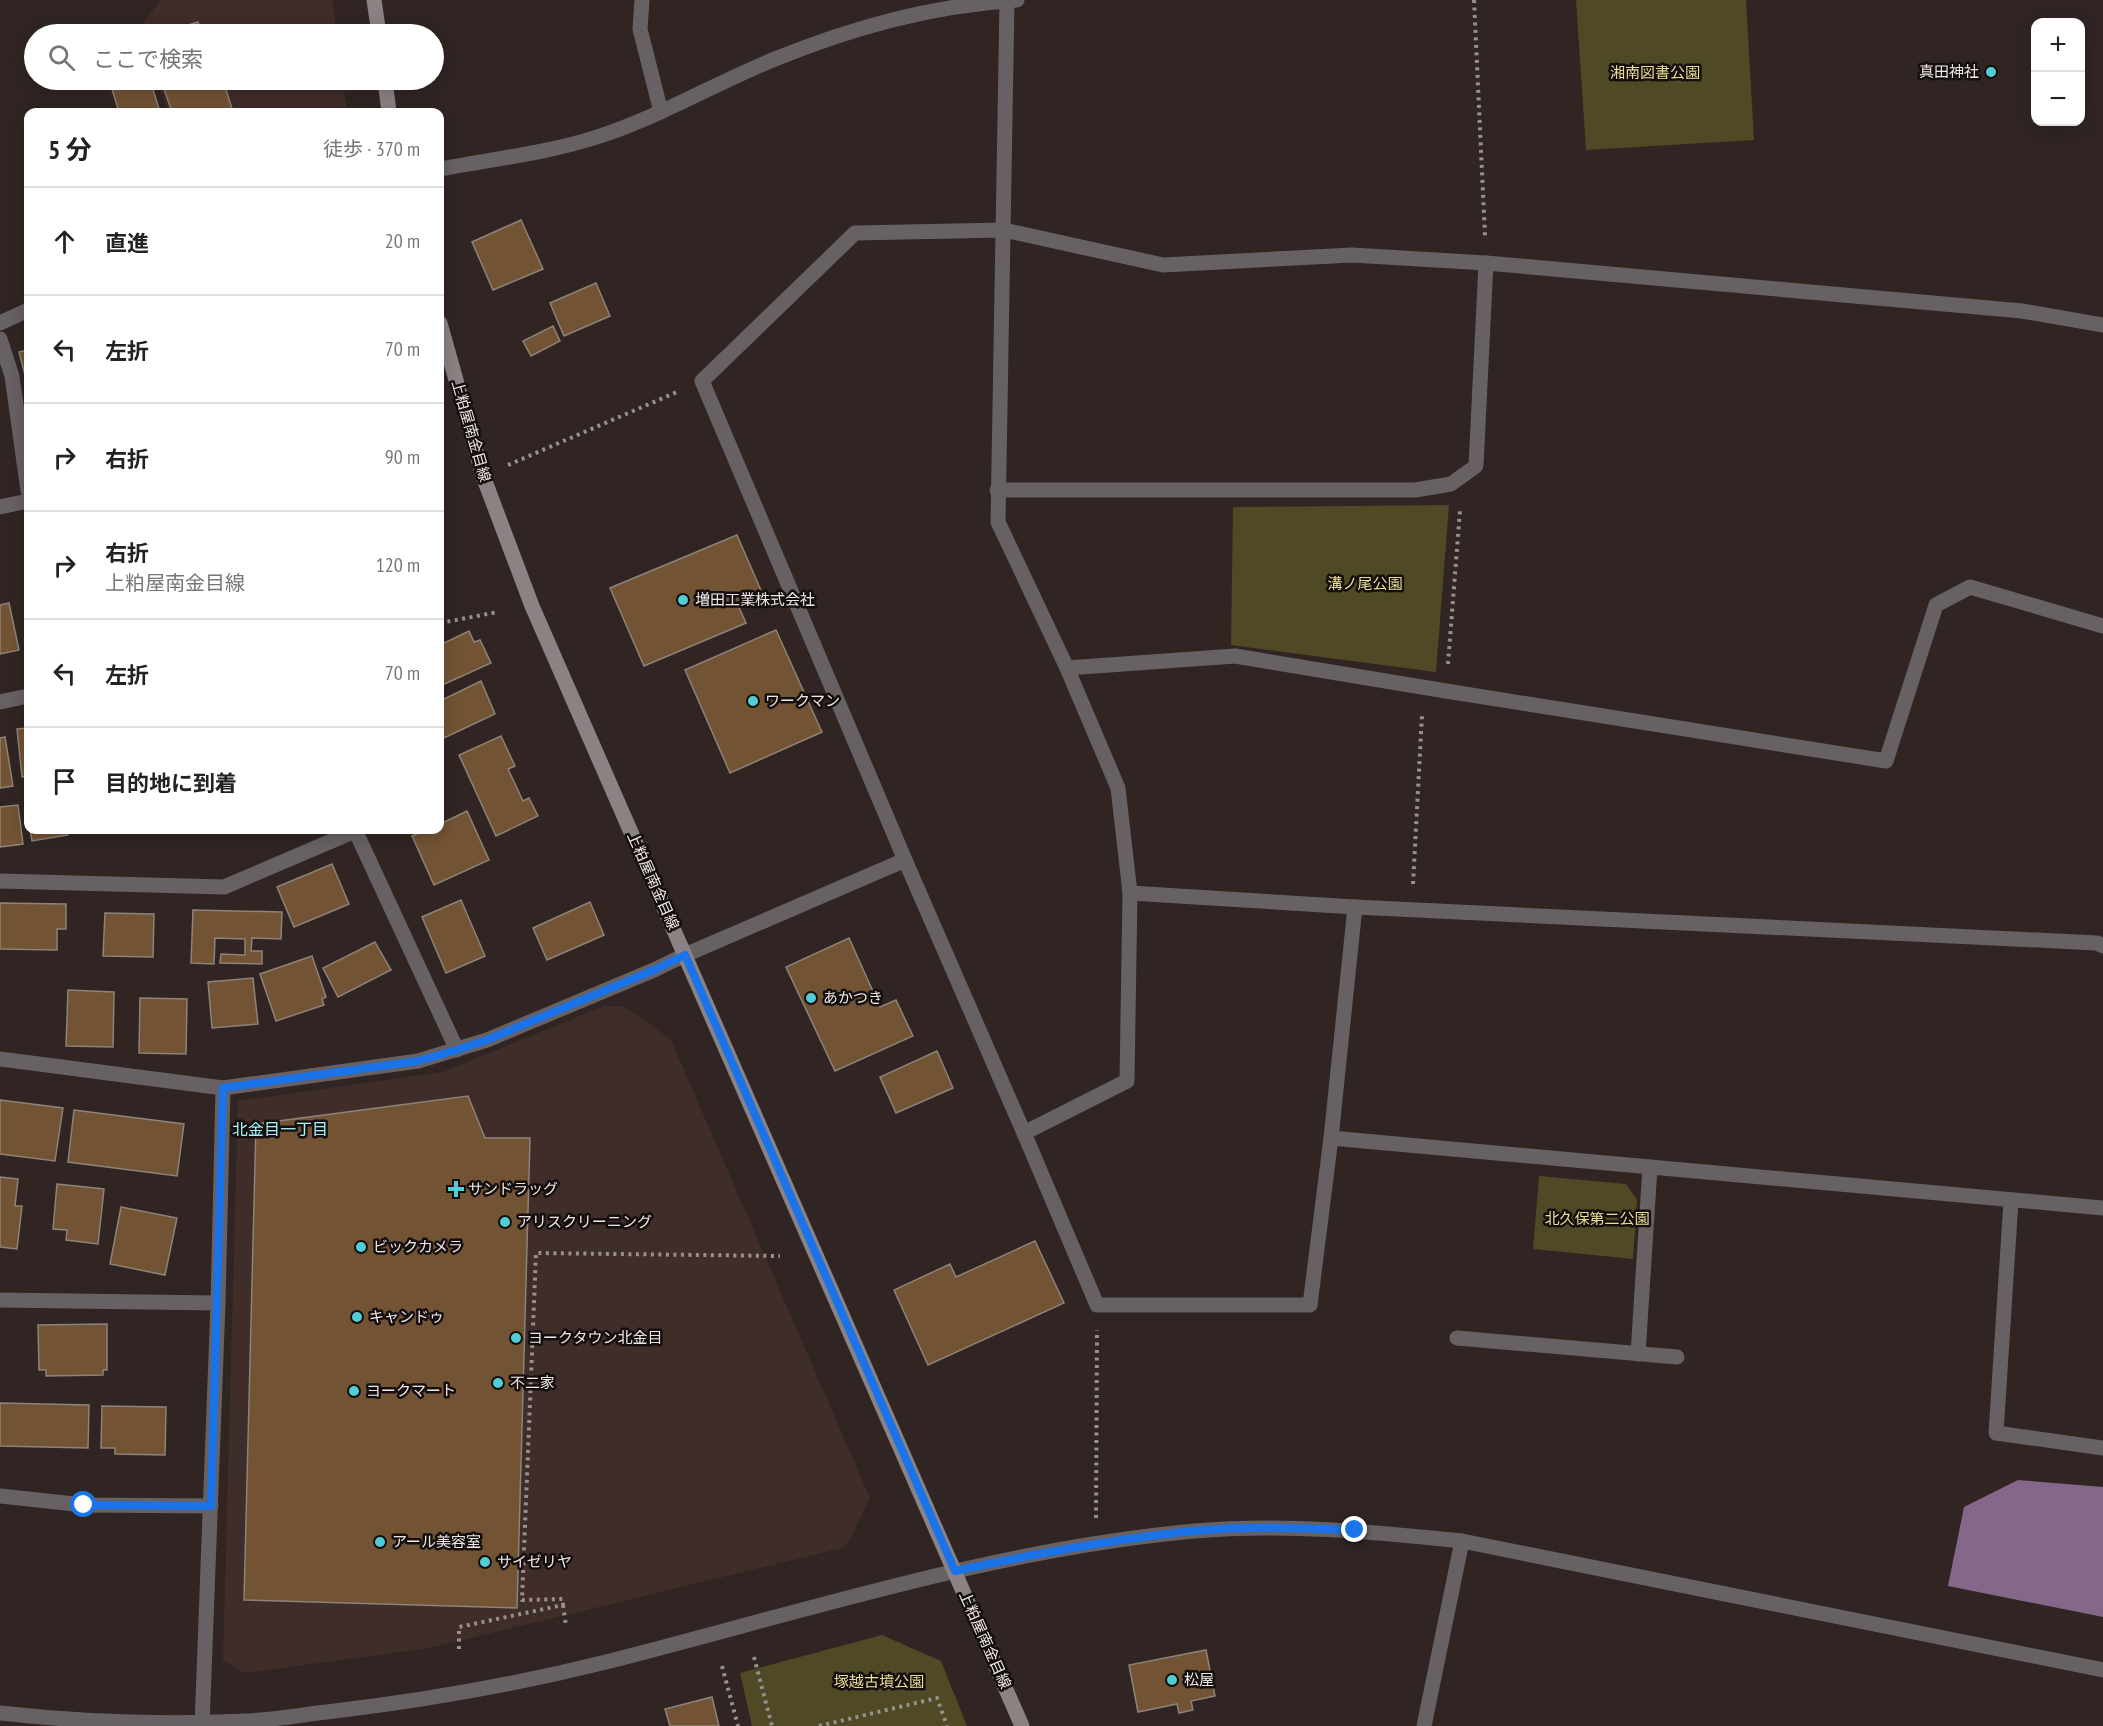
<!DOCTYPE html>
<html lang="ja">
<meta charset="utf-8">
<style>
:root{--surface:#fff;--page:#f6f6f6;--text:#222;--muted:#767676;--line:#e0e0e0}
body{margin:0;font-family:"PT Sans Narrow","Noto Sans JP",sans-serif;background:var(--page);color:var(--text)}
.controls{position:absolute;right:18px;top:18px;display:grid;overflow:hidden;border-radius:12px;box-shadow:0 3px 15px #0003}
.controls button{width:54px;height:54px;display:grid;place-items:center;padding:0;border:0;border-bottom:2px solid var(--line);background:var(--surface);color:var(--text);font:30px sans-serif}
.stop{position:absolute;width:18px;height:18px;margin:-14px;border:4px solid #1a73e8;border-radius:50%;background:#fff}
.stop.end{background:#1a73e8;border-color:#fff;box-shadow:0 2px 6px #0008}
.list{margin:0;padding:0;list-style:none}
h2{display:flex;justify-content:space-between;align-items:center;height:78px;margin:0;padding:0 24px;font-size:26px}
h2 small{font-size:20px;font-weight:400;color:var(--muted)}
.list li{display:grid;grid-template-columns:39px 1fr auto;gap:18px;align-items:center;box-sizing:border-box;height:108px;padding:0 24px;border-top:2px solid var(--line)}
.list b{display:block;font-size:22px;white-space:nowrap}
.list p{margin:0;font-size:20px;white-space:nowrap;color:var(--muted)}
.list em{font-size:20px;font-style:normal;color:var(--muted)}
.icon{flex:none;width:33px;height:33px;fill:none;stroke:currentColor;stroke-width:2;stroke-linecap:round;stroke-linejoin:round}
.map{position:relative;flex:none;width:2103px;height:1726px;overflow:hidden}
.search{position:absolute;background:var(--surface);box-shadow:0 3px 15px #0003;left:24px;top:24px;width:420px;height:66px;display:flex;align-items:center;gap:15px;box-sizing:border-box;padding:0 21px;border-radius:33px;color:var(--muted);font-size:22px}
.panel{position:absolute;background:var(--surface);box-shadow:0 3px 15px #0003;left:24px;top:108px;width:420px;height:726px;border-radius:12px}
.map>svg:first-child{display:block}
.built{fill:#3f2d2a}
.green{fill:#4f4925}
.water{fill:#856789}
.building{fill:#725334;stroke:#8d837a;stroke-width:1.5}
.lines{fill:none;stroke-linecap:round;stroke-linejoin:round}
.path{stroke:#998f8d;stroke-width:4;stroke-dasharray:3 4.5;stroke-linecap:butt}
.minor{stroke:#676163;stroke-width:15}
.tertiary{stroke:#676163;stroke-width:15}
.secondary{stroke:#8b8284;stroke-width:15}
.route{stroke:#1a73e8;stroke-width:8}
.poi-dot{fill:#52ccd5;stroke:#140f0e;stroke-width:2}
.labels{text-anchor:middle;stroke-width:5;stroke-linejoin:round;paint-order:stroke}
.poi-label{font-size:15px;fill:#efe7e5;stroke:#140f0e;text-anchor:start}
.park-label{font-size:15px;fill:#ebdf97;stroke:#140f0e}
.street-label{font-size:15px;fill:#efe7e5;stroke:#140f0e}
.neighbourhood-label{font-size:16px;fill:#a3f5fb;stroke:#140f0e}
</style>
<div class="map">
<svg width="2103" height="1726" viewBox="0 0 2103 1726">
<rect width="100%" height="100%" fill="#302522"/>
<g class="built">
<path d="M161,0H332L337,34H142L139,28Z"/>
<path d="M157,80H343L347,112H168Z"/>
<path d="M604,1006H623L645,1020L671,1040L870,1498L846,1547L430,1648L244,1673L223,1660L238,1101L443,1072Z"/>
</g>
<g class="green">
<path d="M1576,0H1746L1754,140L1586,150Z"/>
<path d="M1449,505L1436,672L1231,645L1233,507Z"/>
<path d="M1539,1176L1626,1184L1637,1200L1633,1259L1533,1249Z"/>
<path d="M882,1635L941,1661L967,1726H752L740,1673Z"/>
</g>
<path class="water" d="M2018,1480L2103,1487V1617L1948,1586L1964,1507Z"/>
<g class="building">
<path d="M198,22L202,34H159Z"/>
<path d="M133,80H150L160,112H119L111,86Z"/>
<path d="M161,80H223L233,112H172Z"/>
<path d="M521,220L543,269L493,290L472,242Z"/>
<path d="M596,283L610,316L564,336L550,303Z"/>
<path d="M553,326L560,341L531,356L523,341Z"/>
<path d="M28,350V387L19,352Z"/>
<path d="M737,535L763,595L738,605L746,623L644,666L610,588Z"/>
<path d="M9,603L19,650L0,654V605Z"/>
<path d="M776,630L822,732L730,773L685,670Z"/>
<path d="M469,631L474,642L480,640L491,663L440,686V645Z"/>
<path d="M481,681L495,714L444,738L440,729V701Z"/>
<path d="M28,728V776L22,777L17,729Z"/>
<path d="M501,736L515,766L508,769L523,801L529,798L538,816L496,836L459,755Z"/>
<path d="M5,737L13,786L0,788V738Z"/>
<path d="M18,805L23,844L0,847V807Z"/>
<path d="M467,811L489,860L434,885L412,836L426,830H440V824Z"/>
<path d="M30,830H67L68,835L32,841Z"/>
<path d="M94,830H147V831L94,833Z"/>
<path d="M332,864L349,904L294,927L277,887Z"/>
<path d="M461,900L485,956L446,973L422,917Z"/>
<path d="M590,902L604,935L547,960L533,928Z"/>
<path d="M0,903L66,904V929H57V950L0,949Z"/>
<path d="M193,910L282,912L281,939L252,938L251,951H262V964L220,963L221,954L245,955V939L215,938L214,964L191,963Z"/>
<path d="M105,913L154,914L153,957L103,956Z"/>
<path d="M849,938L880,1007L896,1000L913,1036L835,1071L786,967Z"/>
<path d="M375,942L391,970L338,997L323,968Z"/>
<path d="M312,956L326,997L322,999L324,1005L276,1021L260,974Z"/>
<path d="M253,978L258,1024L212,1028L208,982Z"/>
<path d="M68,990L114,992L113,1047L66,1046Z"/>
<path d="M140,998L187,999L186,1054L139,1053Z"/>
<path d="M937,1051L953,1088L896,1113L880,1077Z"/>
<path d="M468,1096L485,1138H530L517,1608L244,1600L256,1124Z"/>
<path d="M0,1100L63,1108L55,1161L0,1154Z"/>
<path d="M74,1110L184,1124L177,1176L68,1162Z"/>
<path d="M0,1177L18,1179L15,1206H22L17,1249L0,1247Z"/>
<path d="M57,1184L104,1189L98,1244L66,1240L67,1230L53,1229Z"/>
<path d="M121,1207L177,1218L165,1275L110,1264Z"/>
<path d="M1035,1241L1064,1303L928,1365L894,1290L950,1264L956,1277Z"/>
<path d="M107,1324V1370H103V1375L46,1376V1370H39L38,1325Z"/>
<path d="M0,1403L89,1405L88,1448L0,1446Z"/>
<path d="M102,1406L166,1407L165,1455L115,1454V1448H101Z"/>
<path d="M1206,1650L1215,1696L1191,1701L1193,1710L1179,1713L1177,1704L1138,1712L1129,1665Z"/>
<path d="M712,1697L719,1726H670L665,1709Z"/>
</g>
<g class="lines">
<g class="path">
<path d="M1474,0L1485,236"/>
<path d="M508,465L677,392"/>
<path d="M440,623L498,612"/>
<path d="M1448,664L1460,510"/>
<path d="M1413,884L1422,715"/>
<path d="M1096,1518L1097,1330"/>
<path d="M563,1605L566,1626"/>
<path d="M459,1649V1627L563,1605V1599L522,1600L536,1253L780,1256"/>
<path d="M754,1657L772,1726"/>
<path d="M722,1666L738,1726"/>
<path d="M819,1726L937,1698L947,1726"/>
</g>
<g class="minor">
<path d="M642,0L640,29L661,112"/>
<path d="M1007,1L998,522L1067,668L1118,788L1130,893L1127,1081L1024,1133"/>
<path d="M440,169C493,159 549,153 600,136C661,116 716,83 775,59C854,27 931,6 1017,0"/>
<path d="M0,323L28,310"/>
<path d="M0,339L12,376L28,491"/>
<path d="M997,490H1415L1451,484L1476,466L1486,263"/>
<path d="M0,507L28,501"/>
<path d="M1067,668L1235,656L1446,691L1886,761L1936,605L1970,587L2103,626"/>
<path d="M0,702L28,696"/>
<path d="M355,830L457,1050"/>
<path d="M0,881L224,887L355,831"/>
<path d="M1130,893L1355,907L2097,943L2103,946"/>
<path d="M1355,907L1331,1138L1310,1305H1097L1024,1133L905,860L702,381L855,233L1004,230L1163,265L1352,255L1486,263L2022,311L2103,325"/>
<path d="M0,1059L223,1088L418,1061L487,1040L654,970L685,955L905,860"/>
<path d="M1331,1138L2103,1208"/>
<path d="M2011,1201L1996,1433L2103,1448"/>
<path d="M0,1300L218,1303"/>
<path d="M1457,1338L1677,1357"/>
<path d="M1638,1354L1650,1167"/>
<path d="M0,1496L84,1505L211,1506"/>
<path d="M202,1726L218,1303L223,1088"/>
<path d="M1424,1726L1462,1541"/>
</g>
<path class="tertiary" d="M0,1713C81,1722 164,1725 246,1721C273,1720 300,1715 327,1712C421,1701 514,1685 606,1662C800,1613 994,1549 1195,1531C1284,1523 1373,1532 1462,1541L2103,1670"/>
<g class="secondary">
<path d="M374,0L379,34"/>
<path d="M385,80L389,112"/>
<path d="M440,323L483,476L532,606L1022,1726"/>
</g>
</g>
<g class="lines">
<path class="route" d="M84,1505L211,1506L223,1088L418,1061L457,1050L487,1040L654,970L685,955L955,1571C1034,1554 1113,1539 1194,1531C1247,1526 1301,1528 1355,1530"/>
</g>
<g class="poi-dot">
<circle cx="1991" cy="72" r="6"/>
<circle cx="683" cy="600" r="6"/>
<circle cx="753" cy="701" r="6"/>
<circle cx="811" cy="998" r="6"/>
<path d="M453 1180h6v6h6v6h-6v6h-6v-6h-6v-6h6z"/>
<circle cx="505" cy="1222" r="6"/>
<circle cx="361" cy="1247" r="6"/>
<circle cx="357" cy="1317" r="6"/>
<circle cx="516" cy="1338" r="6"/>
<circle cx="498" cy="1383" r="6"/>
<circle cx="354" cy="1391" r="6"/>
<circle cx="380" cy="1542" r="6"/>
<circle cx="485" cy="1562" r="6"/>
<circle cx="1172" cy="1680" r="6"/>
</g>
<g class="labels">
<g class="poi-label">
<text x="1979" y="77" text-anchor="end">真田神社</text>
<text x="695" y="605">増田工業株式会社</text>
<text x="765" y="706">ワークマン</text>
<text x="823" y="1003">あかつき</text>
<text x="468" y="1194">サンドラッグ</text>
<text x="517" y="1227">アリスクリーニング</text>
<text x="373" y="1252">ビックカメラ</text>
<text x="369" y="1322">キャンドゥ</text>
<text x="528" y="1343">ヨークタウン北金目</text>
<text x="510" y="1388">不二家</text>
<text x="366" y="1396">ヨークマート</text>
<text x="392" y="1547">アール美容室</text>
<text x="497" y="1567">サイゼリヤ</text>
<text x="1184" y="1685">松屋</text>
</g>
<g class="park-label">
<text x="1655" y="78">湘南図書公園</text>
<text x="1365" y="589">溝ノ尾公園</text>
<text x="1597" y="1224">北久保第二公園</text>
<text x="879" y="1687">塚越古墳公園</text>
</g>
<g class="street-label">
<text transform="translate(471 431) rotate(74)" y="5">上粕屋南金目線</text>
<text transform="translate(653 881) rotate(66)" y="5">上粕屋南金目線</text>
<text transform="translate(985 1640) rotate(66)" y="5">上粕屋南金目線</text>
</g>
<g class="neighbourhood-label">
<text x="280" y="1135">北金目一丁目</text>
</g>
</g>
</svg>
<div class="controls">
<button>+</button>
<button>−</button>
</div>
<div class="stop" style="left:84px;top:1505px"></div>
<div class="stop end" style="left:1355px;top:1530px"></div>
<div class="search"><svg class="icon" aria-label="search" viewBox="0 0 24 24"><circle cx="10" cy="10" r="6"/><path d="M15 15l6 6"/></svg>ここで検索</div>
<section class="panel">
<h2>5 分<small>徒歩 · 370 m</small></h2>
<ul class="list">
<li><svg class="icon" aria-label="ahead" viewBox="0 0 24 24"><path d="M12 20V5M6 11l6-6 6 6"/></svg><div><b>直進</b></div><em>20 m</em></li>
<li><svg class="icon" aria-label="left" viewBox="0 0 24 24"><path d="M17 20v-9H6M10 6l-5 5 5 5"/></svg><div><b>左折</b></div><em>70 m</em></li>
<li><svg class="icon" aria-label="right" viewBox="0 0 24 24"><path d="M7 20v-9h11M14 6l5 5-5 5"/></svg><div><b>右折</b></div><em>90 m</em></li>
<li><svg class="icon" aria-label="right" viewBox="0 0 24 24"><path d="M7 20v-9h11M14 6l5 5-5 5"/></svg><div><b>右折</b><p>上粕屋南金目線</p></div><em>120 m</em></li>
<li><svg class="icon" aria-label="left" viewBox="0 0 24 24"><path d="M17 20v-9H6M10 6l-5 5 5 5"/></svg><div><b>左折</b></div><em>70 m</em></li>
<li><svg class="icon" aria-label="arrive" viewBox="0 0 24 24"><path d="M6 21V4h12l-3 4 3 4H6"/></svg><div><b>目的地に到着</b></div></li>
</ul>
</section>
</div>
